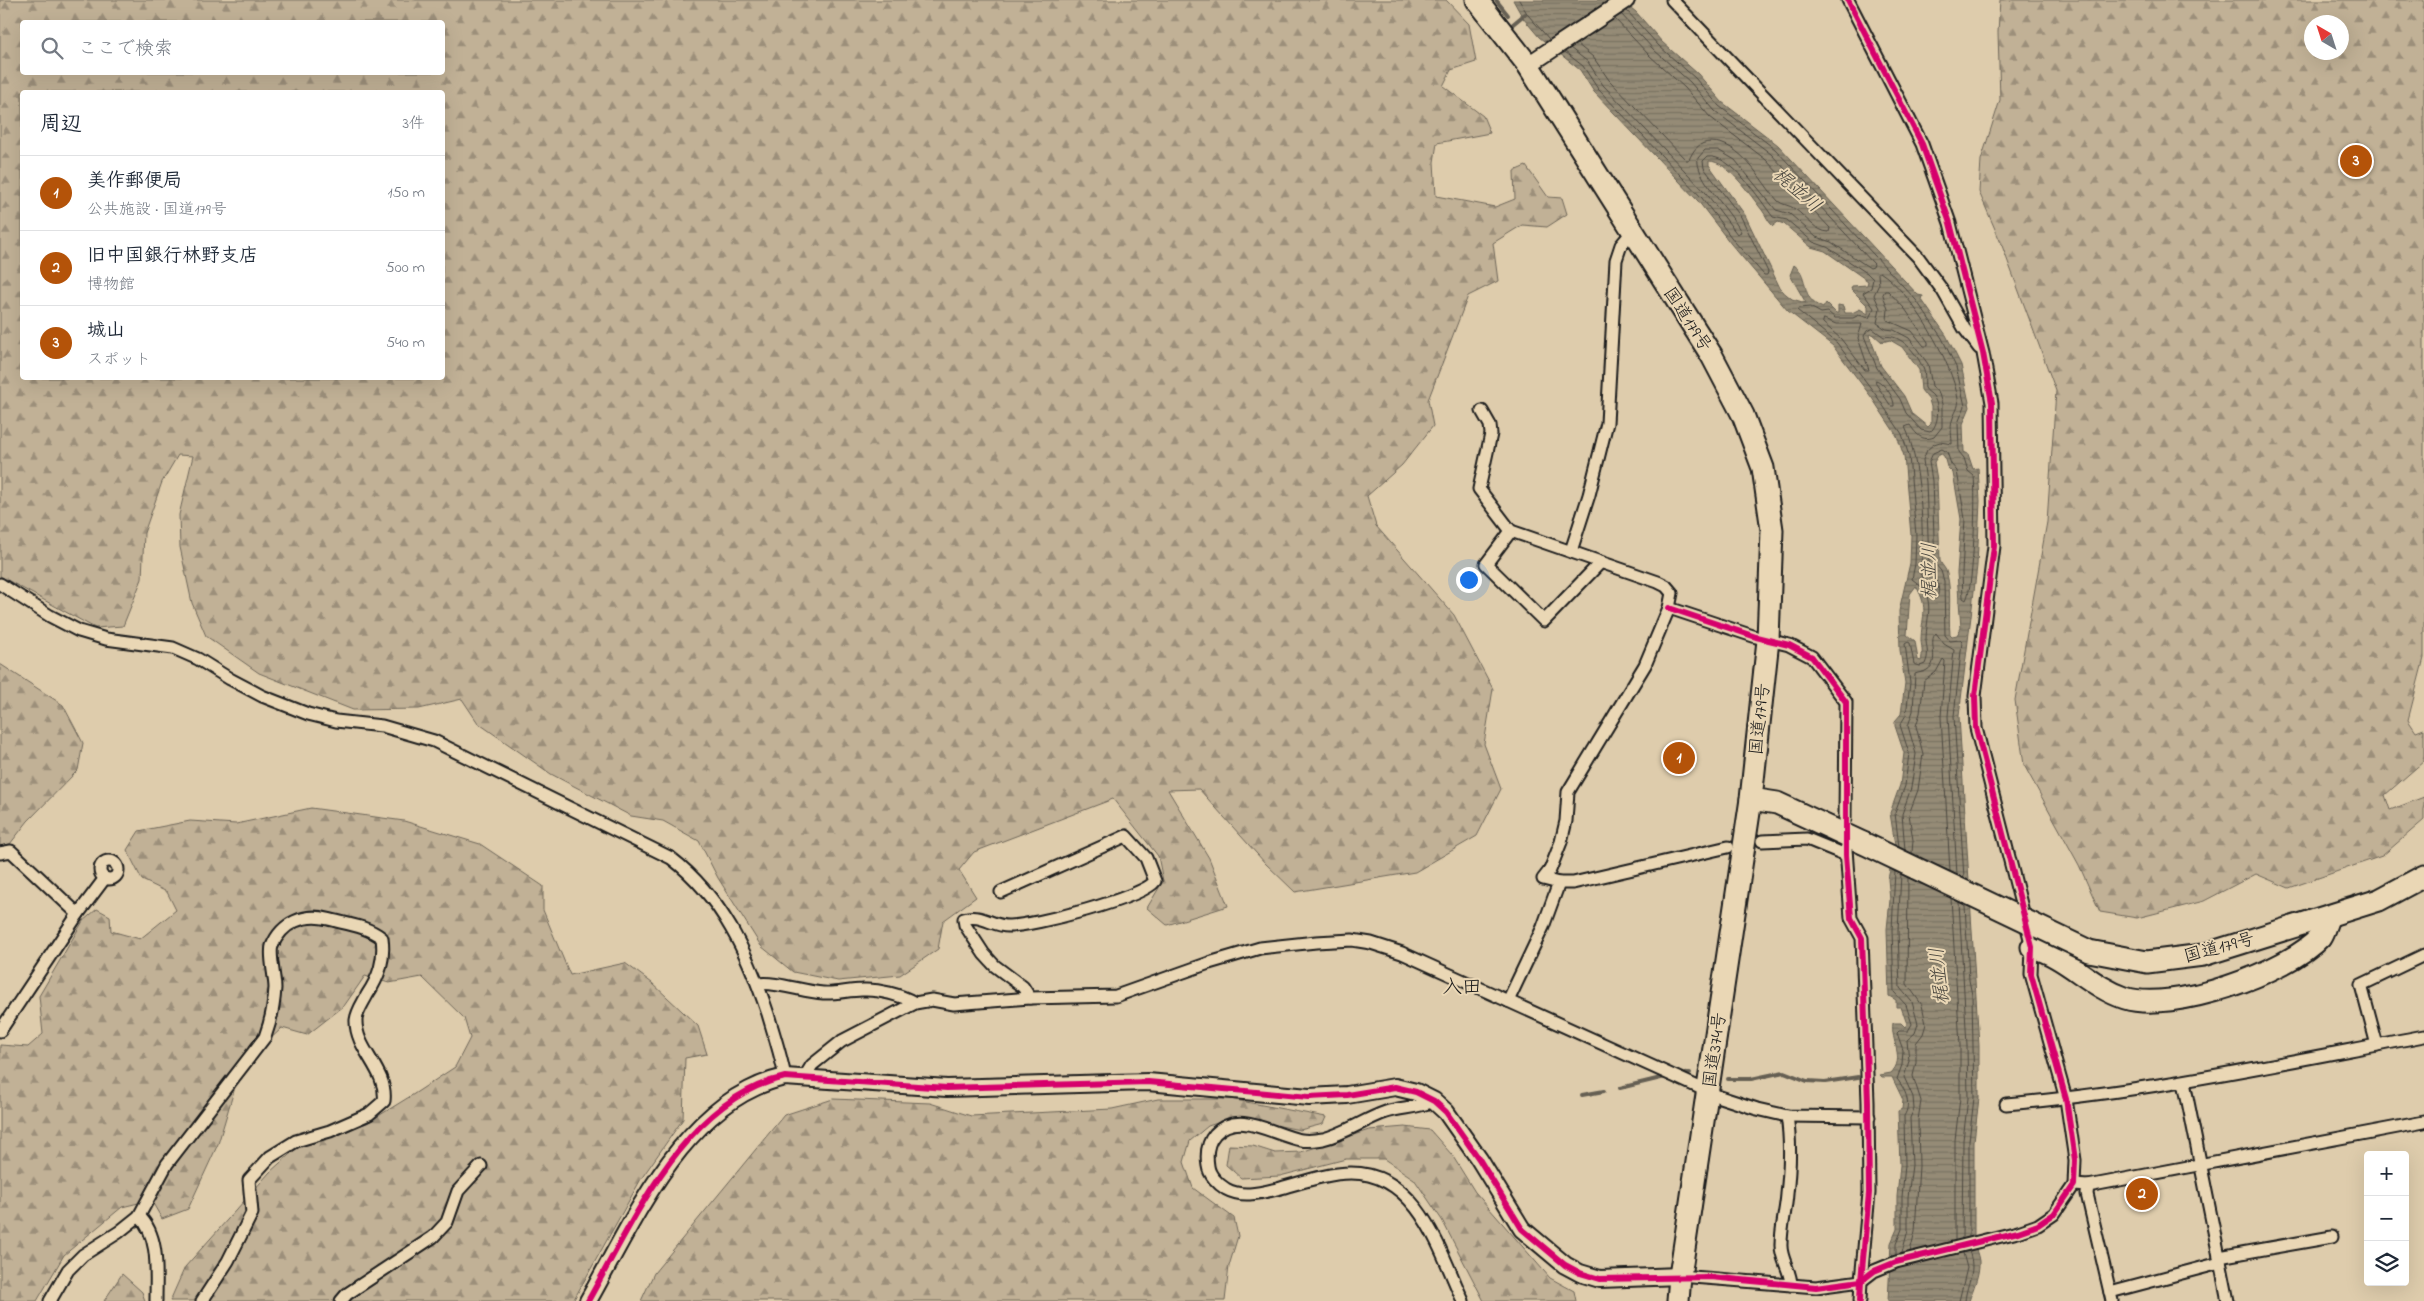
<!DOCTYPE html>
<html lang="ja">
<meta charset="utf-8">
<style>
:root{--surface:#fff;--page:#f6f6f7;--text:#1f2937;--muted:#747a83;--line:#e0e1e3;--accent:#b45309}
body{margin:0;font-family:"Indie Flower","Klee One",sans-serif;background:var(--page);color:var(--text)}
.controls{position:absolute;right:15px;bottom:15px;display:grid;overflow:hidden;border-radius:5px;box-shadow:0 5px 20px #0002}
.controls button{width:45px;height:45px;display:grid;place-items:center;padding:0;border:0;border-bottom:1px solid var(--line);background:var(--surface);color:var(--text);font:25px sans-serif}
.compass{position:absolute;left:2304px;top:15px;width:45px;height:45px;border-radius:50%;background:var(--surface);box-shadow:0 5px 20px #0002;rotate:321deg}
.you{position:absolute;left:1468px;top:579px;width:18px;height:18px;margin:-12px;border:4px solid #fff;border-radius:50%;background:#1a73e8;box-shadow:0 0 0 8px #1a73e833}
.badge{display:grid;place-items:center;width:32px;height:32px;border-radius:50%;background:var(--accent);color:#fff;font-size:16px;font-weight:700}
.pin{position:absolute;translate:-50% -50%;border:2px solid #fff;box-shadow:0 1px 5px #0006}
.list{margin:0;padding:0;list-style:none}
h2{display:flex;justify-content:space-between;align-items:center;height:65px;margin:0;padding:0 20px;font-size:21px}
h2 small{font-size:16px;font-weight:400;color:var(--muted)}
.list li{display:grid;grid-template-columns:32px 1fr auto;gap:15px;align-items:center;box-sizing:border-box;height:75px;padding:0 20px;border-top:1px solid var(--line)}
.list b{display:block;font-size:19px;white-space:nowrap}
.list p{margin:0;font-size:16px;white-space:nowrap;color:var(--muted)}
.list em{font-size:16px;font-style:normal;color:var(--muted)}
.icon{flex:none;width:28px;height:28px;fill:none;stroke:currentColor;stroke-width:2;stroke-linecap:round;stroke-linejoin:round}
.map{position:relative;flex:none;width:2424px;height:1301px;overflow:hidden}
.search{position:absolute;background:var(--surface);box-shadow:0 5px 20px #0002;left:20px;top:20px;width:425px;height:55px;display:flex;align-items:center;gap:12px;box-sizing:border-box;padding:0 18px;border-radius:5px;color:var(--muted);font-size:19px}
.panel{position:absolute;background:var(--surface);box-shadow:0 5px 20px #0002;left:20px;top:90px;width:425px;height:290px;border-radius:5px}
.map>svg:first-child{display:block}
.forest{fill:url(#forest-firs);stroke:#6e6659;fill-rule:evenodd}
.water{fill:url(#water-rules);stroke:#655f52;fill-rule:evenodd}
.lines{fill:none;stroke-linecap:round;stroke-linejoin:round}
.shore{stroke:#4c4840;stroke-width:1}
.stream{stroke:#655f52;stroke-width:4}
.street-casing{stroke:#1c1c1c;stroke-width:15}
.secondary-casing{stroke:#1c1c1c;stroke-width:20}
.highway-casing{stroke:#1c1c1c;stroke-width:25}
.street{stroke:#ead7b5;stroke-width:11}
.secondary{stroke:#ead7b5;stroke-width:16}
.highway{stroke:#ead7b5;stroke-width:21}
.highway-bridge-casing{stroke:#1c1c1c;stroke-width:25;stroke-linecap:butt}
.highway-bridge{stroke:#ead7b5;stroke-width:21}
.cycleway-casing{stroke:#ead7b5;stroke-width:9}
.cycleway{stroke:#d6006c;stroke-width:6}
.labels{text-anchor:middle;stroke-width:4;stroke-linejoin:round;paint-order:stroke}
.street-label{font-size:18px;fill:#1c1c1c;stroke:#ead7b5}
.water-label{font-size:19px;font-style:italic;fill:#46433c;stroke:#ead7b5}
.quarter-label{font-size:20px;fill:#1c1c1c;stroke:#ead7b5}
</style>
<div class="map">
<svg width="2424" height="1301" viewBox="0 0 2424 1301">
<defs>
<pattern id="forest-firs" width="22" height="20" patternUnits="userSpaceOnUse" patternTransform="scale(1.25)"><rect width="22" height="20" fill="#c1b196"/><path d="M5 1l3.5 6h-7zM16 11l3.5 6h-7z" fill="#9c8f7a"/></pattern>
<pattern id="water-rules" width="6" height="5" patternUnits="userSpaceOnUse" patternTransform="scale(1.25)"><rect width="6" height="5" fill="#958b76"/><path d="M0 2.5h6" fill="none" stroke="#797160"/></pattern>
</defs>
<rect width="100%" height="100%" fill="#deccac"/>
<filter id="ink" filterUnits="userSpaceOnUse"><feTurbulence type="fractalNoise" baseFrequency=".02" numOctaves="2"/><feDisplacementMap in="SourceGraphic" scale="10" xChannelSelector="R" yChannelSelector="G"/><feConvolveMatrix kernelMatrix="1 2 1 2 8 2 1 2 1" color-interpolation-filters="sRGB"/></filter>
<g filter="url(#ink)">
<g class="forest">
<path d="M0,0H1446L1469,24L1476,62L1451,70L1443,86L1483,116L1490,133L1437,143L1434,162L1436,196L1495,207L1515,199L1514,171L1526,166L1548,197L1562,198L1567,214L1547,227L1522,225L1493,243L1498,281L1468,296L1428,400L1433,426L1402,465L1367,496L1376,526L1454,615L1493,689L1484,744L1501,789L1477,836L1415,872L1295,892L1265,863L1199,789L1168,790L1209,858L1228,906L1167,925L1147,908L1163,881L1158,856L1113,799L974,852L959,870L976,897L943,921L938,949L900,975L838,981L793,972L761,946L718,878L699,841L663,821L631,816L551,774L478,723L462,699L419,709L353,710L259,673L206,636L192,603L180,547L179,515L193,456L178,455L162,482L144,533L142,579L123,626L95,628L0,576ZM22,22H442V72H22ZM442,92V378H22V92Z"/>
<path d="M2000,0H2424V658L2408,720L2416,732L2424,729V761L2385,795L2390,810L2424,797V820L2382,856L2289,888L2256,874L2204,901L2137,918L2100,912L2079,865L2024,765L2015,700L2047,522L2056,391L2001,243L1979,192L1981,160L2000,100L1998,32ZM2312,22H2342V52H2312Z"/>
<path d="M0,664L63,705L83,743L78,770L28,821L10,844L0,846Z"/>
<path d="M311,808L404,821L480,844L543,886V910L570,975L625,963L652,983L698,1026L707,1054L685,1058L683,1119L641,1179L573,1301H170L185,1267L270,1172L299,1146L367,1123L414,1094L455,1067L470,1038L464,1018L422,977L389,983L365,976L344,1006L307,1035L282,1028L267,1042L236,1084L218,1144L188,1209L162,1219L151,1200L122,1207L64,1255L37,1301H0V1045L28,1047L43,1034L39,996L83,921L97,909L110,916L111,931L140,939L176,910L167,892L142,880L127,850L139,831L190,821L236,824Z"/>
<path d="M833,1099L930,1103L971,1116L1112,1109L1158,1099H1230L1326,1117L1323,1124L1300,1130L1236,1117L1208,1126L1190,1141L1184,1162L1193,1188L1234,1218L1238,1236L1229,1266L1225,1301H641L654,1273L784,1115Z"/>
<path d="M1405,1127L1430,1130L1452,1155L1475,1192L1550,1278L1574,1291L1576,1301H1484L1442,1220L1414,1179L1384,1159H1346L1280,1176L1241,1178L1226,1165L1229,1145L1253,1146L1275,1153L1301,1152L1369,1130Z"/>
<path d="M122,1274L142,1292L145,1301H104Z"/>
</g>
<path class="water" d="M1513,0H1621L1636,12L1662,42L1698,74L1722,102L1778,145L1918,295L1923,296L1922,300L1946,335L1961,365L1970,407L1963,424L1964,452L1968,454L1973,469L1978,468L1980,501L1977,566L1959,716L1979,1046V1098L1974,1141V1237C1974,1247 1978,1253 1979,1261C1980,1274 1973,1289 1969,1301H1888L1891,1243L1897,1229V1197L1900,1165L1898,1111L1902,1109L1903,1100L1892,1077H1882L1880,1075L1891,1073C1906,1058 1890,1041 1893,1023H1901L1905,1027L1907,1024L1901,1007H1896V1000L1889,996L1887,929L1890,900L1888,879L1895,845L1890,813L1900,785L1904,753L1895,726V721L1901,714L1905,683L1900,650L1899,611L1910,563L1911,535L1904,456L1897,436L1872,398L1833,346L1788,311L1731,244L1698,201L1594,92L1580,70L1539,37L1523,18ZM1709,161C1728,161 1750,195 1762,210C1766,215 1768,222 1773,226L1778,222L1784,224L1811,247L1825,251L1868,281L1867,285L1852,286L1851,289L1868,306V314L1860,309L1852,313H1845L1843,306L1838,305V313H1836L1826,303L1823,308C1798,298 1811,277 1794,265L1790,275L1806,303L1792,299L1781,290L1745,215L1709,165ZM1873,334L1882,342L1890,340L1902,347L1919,370L1921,390L1929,400L1931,407V424L1928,427L1912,414L1904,396L1881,366L1869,335ZM1940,453L1944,456L1947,467L1953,473L1961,519L1957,573L1961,628L1957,635L1952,636L1950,634C1948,614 1952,593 1947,574C1946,568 1942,566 1940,561L1937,480L1934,462ZM1916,586C1930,610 1921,617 1921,641C1922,649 1923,653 1921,661L1918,660L1915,641L1907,635L1910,594Z"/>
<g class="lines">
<g class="shore">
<path d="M1519,0L1528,15L1549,39"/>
<path d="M1627,11L1659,46L1695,78L1719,106L1775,149L1916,300L1942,338L1956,367L1965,406L1958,423L1959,452L1964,458L1968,471L1974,476C1976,495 1974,587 1966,600L1963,598L1962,572L1965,519L1957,471L1951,464L1947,452L1942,449L1933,453L1929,462L1932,481L1935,564L1941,571L1944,581L1945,635L1950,641L1960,640L1962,642L1954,716L1964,878"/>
<path d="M1577,44L1593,57L1609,80L1686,160H1689C1693,150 1699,142 1711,142C1742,142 1760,181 1778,201C1782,205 1790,205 1795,209C1805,216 1816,232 1829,232L1830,228L1765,159L1710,117L1685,88L1649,55L1615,19"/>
<path d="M1570,48L1588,62L1603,85L1706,193L1737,234L1741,232C1732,213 1694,176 1698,158L1705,150H1718L1735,160L1776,210L1790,214L1816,237L1831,242L1870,268L1873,267L1874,264L1771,154L1715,111L1690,82L1654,50L1621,14"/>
<path d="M1565,52L1583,66L1598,89L1702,198L1734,241L1764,275H1767L1768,272L1741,217L1704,168L1703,161L1707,157C1731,153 1760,200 1773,217L1787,220L1813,242L1827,247L1867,273L1873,279L1871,288L1863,293L1874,308L1869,318L1859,315L1853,318H1835L1828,312L1821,313L1810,307L1799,308L1797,310L1837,343L1876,395L1902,434L1909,456L1916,535L1915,564L1912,579C1938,597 1926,615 1926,641C1927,650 1929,655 1925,664L1920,666L1914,664L1910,643L1908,642L1905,644L1910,683L1906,715L1900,725L1909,753L1905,786L1895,813L1899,847"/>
<path d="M1880,272C1912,292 1952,362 1958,399C1960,407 1954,413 1952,421C1950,428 1952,437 1952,444L1940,442L1934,444L1927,450L1923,460L1926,482L1929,562C1931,575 1944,585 1936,599L1933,598L1926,581L1920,574C1926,541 1920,457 1905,427L1910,425C1916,434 1922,442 1934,437L1942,427V404L1939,394L1932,386L1928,364L1909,338L1894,330L1886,329L1877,323L1880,308L1874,295L1879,284L1878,274Z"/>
<path d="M1885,291H1888L1905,309L1928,342V346H1924L1912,331L1887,320L1888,309L1883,295Z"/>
<path d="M1824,319L1836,324H1862L1858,338L1869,370H1865L1841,339L1823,323Z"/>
<path d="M1873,329L1884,337C1901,333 1917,354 1923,368C1926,374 1924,382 1925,388C1927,392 1931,393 1933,396C1940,406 1939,425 1930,432L1921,430L1906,413L1900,399L1877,368L1864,336L1867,331Z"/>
<path d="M1876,380C1884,382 1895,399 1894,406H1891L1876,384Z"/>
<path d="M1905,850L1902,814L1911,788L1916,754L1908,726L1913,711L1915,674C1919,672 1923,673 1927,670C1941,662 1927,641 1936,633L1944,644L1954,650L1948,716L1957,875"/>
<path d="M1912,853L1913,840L1909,814L1918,790L1923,754L1916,726L1920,713L1924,681L1936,672L1943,659L1945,661L1941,717L1950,871"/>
<path d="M1895,871L1892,930L1894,992L1906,1005L1912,1024L1908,1031H1899L1897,1033L1903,1050L1902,1065L1897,1079C1905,1089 1912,1104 1904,1116L1905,1165L1902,1197V1229L1896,1244V1255"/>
<path d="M1901,874L1898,931L1900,988L1912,1002L1918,1024L1915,1033L1907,1040L1909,1061L1904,1077L1913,1097L1914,1109L1910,1118L1912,1165L1908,1197V1230L1902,1253"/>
<path d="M1908,878L1907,984L1922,1005L1926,1024L1923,1034L1916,1043V1062L1913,1076L1921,1101L1918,1120L1919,1166L1915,1231L1910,1252"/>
<path d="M1951,898L1960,1045V1098L1955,1140V1240"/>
<path d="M1959,902L1967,1046L1968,1098L1963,1140L1962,1239"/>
<path d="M1965,905L1969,980L1972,995L1974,1098L1969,1141V1237"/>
<path d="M1959,1301L1967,1268L1963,1253"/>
<path d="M1965,1301C1967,1280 1977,1273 1969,1251"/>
</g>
<g class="stream">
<path d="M1496,0L1508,15"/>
<path d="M1513,24L1525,14"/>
<path d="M1685,1074L1690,1073"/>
<path d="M1728,1079H1751L1784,1072L1807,1081L1825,1082L1858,1077"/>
<path d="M1620,1088L1665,1077"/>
<path d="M1582,1095L1604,1091"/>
</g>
<g class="street-casing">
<g id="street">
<path d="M1672,0L1918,257L1943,291L1964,328L1979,348"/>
<path d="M1482,411L1490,425L1491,434L1479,489L1511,531L1658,582L1666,586L1672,593L1669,608L1645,665L1568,792L1566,821L1561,842L1550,870L1543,879L1559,883H1573L1728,847"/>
<path d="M1511,531L1486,564L1544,621L1600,563"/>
<path d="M1571,551L1589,495L1607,423L1616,260L1621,245L1632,232"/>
<path d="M0,584L50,616L79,631L106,639L173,648L198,659L230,679L262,696L308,714L336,721L382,726L434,741L671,858C722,897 748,954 768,1014C774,1035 781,1055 785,1077"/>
<path d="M1669,608L1756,637L1789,645L1812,657L1846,702L1845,819"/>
<path d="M1762,841L1807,839L1846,855"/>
<path d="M1846,849L1851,918L1862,938L1868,1102L1869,1193L1861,1281L1874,1271L1896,1262L2018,1232L2038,1225L2054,1214L2074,1185L2075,1160L2066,1099L2031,974L2032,947L1976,728L1975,696L1994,546L1992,403L1983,353L1950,223L1922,144L1848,0"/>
<path d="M0,853L11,851L78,914"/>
<circle cx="109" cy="870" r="9"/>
<path d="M1001,892L1126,836L1146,858L1155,881C1143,898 1033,926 1009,926C994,927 980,913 964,919L965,925L984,954L995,966L1023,987L1030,998"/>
<path d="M758,984C775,981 804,992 823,993C836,994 849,990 862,990C879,989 901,995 915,1003"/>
<path d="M1508,1001L1543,927L1559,883"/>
<path d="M0,1031L78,914L105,878"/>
<path d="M2377,1045L2361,985L2424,955"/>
<path d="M804,1078L812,1065L842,1041L915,1003L932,1000L954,1004L1030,998L1116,996L1209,963L1260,948L1316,942L1352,940L1371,943L1402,953L1720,1097L1757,1109L1787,1116L1869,1117"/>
<path d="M2184,1082L2228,1301"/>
<path d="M1434,1101C1418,1108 1402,1107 1386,1112C1365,1119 1345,1134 1323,1139C1317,1140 1307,1141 1301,1140C1273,1135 1239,1109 1215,1134C1207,1143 1206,1154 1208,1166C1209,1175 1218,1184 1226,1189C1242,1198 1260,1193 1277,1189C1300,1183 1327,1173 1351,1173C1418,1173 1440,1251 1463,1301"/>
<path d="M2006,1104C2147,1092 2285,1062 2424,1036"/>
<path d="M1787,1116C1791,1142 1790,1168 1787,1194C1786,1210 1781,1227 1781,1244C1780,1259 1791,1270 1791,1285"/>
<path d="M2074,1185L2088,1186L2424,1122"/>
<path d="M2088,1186L2087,1194L2112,1301"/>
<path d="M139,1216C160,1236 156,1273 156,1301"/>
<path d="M2219,1257L2332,1237"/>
<path d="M1680,1276L1816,1287L1861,1281L1860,1301"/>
<path d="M2110,1292L2220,1263"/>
<path d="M50,1301L68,1270L83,1255L119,1232L139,1216L167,1164L265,1037C271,1021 274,1005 275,988C275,978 269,954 272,946C282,922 305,913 328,919C347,924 367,926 382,938C385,960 379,977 367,995C363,1003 357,1011 356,1020C355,1050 388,1070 384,1101L369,1114L330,1131L296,1141L270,1157L249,1180L252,1213L228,1261L202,1301"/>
<path d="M341,1301L347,1294L433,1237L447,1222L458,1191L481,1166"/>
</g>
</g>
<g class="secondary-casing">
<g id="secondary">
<path d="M1528,65L1626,0"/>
<path d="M588,1301C634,1220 685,1099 785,1077L947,1088L1148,1082L1309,1097L1347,1095L1395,1087L1416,1092L1434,1101L1446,1112L1479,1159L1522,1229L1565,1265L1580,1273L1600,1279L1680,1276"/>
</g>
</g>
<g class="highway-casing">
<g id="highway">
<path d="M1477,0L1528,65L1712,356L1743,415L1763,468L1772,530L1768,640L1751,799L1680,1276L1678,1301"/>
<path d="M1751,799L1777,803L1863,843"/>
<path d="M2032,947C2068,957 2089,986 2125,998C2172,1013 2287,973 2320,937C2324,931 2326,922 2329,916"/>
<path d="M2089,951L2147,962L2203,955L2379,900L2424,876"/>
</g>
</g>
<use href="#street" class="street"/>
<use href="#secondary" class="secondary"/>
<use href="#highway" class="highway"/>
<g class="highway-bridge-casing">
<path id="highway-bridge" d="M1863,843L2089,951"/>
</g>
<use href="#highway-bridge" class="highway-bridge"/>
<g class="cycleway-casing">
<g id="cycleway">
<path d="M1669,608L1756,637L1789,645L1812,657L1846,702V855L1851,918L1862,938L1868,1102L1869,1193L1861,1281L1874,1271L1896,1262L2018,1232L2038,1225L2054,1214L2074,1185L2075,1160L2066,1099L2031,974L2032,947L1976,728L1975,696L1994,546L1992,403L1983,353L1950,223L1922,144L1848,0"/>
<path d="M588,1301C634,1220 685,1099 785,1077L947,1088L1148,1082L1309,1097L1347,1095L1395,1087L1416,1092L1434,1101L1446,1112L1479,1159L1522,1229L1565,1265L1580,1273L1600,1279L1710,1277L1816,1287L1861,1281L1860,1301"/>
</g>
</g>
<use href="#cycleway" class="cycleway"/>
</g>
</g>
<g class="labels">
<g class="street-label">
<text transform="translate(1688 319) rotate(57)" y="6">国道179号</text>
<text transform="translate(1759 719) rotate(-84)" y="6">国道179号</text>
<text transform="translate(2219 947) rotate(-15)" y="6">国道179号</text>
<text transform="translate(1714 1050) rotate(-82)" y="6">国道374号</text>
</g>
<g class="water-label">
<text transform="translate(1798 189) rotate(41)" y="7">梶並川</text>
<text transform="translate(1928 571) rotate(-90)" y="7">梶並川</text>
<text transform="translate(1938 976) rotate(-96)" y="7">梶並川</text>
</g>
<g class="quarter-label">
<text x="1462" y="993">入田</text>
</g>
</g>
</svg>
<div class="controls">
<button>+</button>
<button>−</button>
<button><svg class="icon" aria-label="layers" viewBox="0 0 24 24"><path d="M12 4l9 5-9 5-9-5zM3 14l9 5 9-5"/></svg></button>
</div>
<svg class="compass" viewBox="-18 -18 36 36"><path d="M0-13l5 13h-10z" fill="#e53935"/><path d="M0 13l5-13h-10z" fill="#747a83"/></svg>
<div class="you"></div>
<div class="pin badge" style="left:1679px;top:758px">1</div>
<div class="pin badge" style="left:2142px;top:1194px">2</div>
<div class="pin badge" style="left:2356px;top:161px">3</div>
<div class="search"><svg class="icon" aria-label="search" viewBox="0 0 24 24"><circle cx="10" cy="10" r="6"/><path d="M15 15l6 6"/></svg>ここで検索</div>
<section class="panel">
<h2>周辺<small>3件</small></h2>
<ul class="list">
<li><span class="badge">1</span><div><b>美作郵便局</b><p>公共施設 · 国道179号</p></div><em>150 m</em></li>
<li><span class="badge">2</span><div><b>旧中国銀行林野支店</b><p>博物館</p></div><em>500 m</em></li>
<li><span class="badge">3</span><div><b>城山</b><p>スポット</p></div><em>540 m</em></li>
</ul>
</section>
</div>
